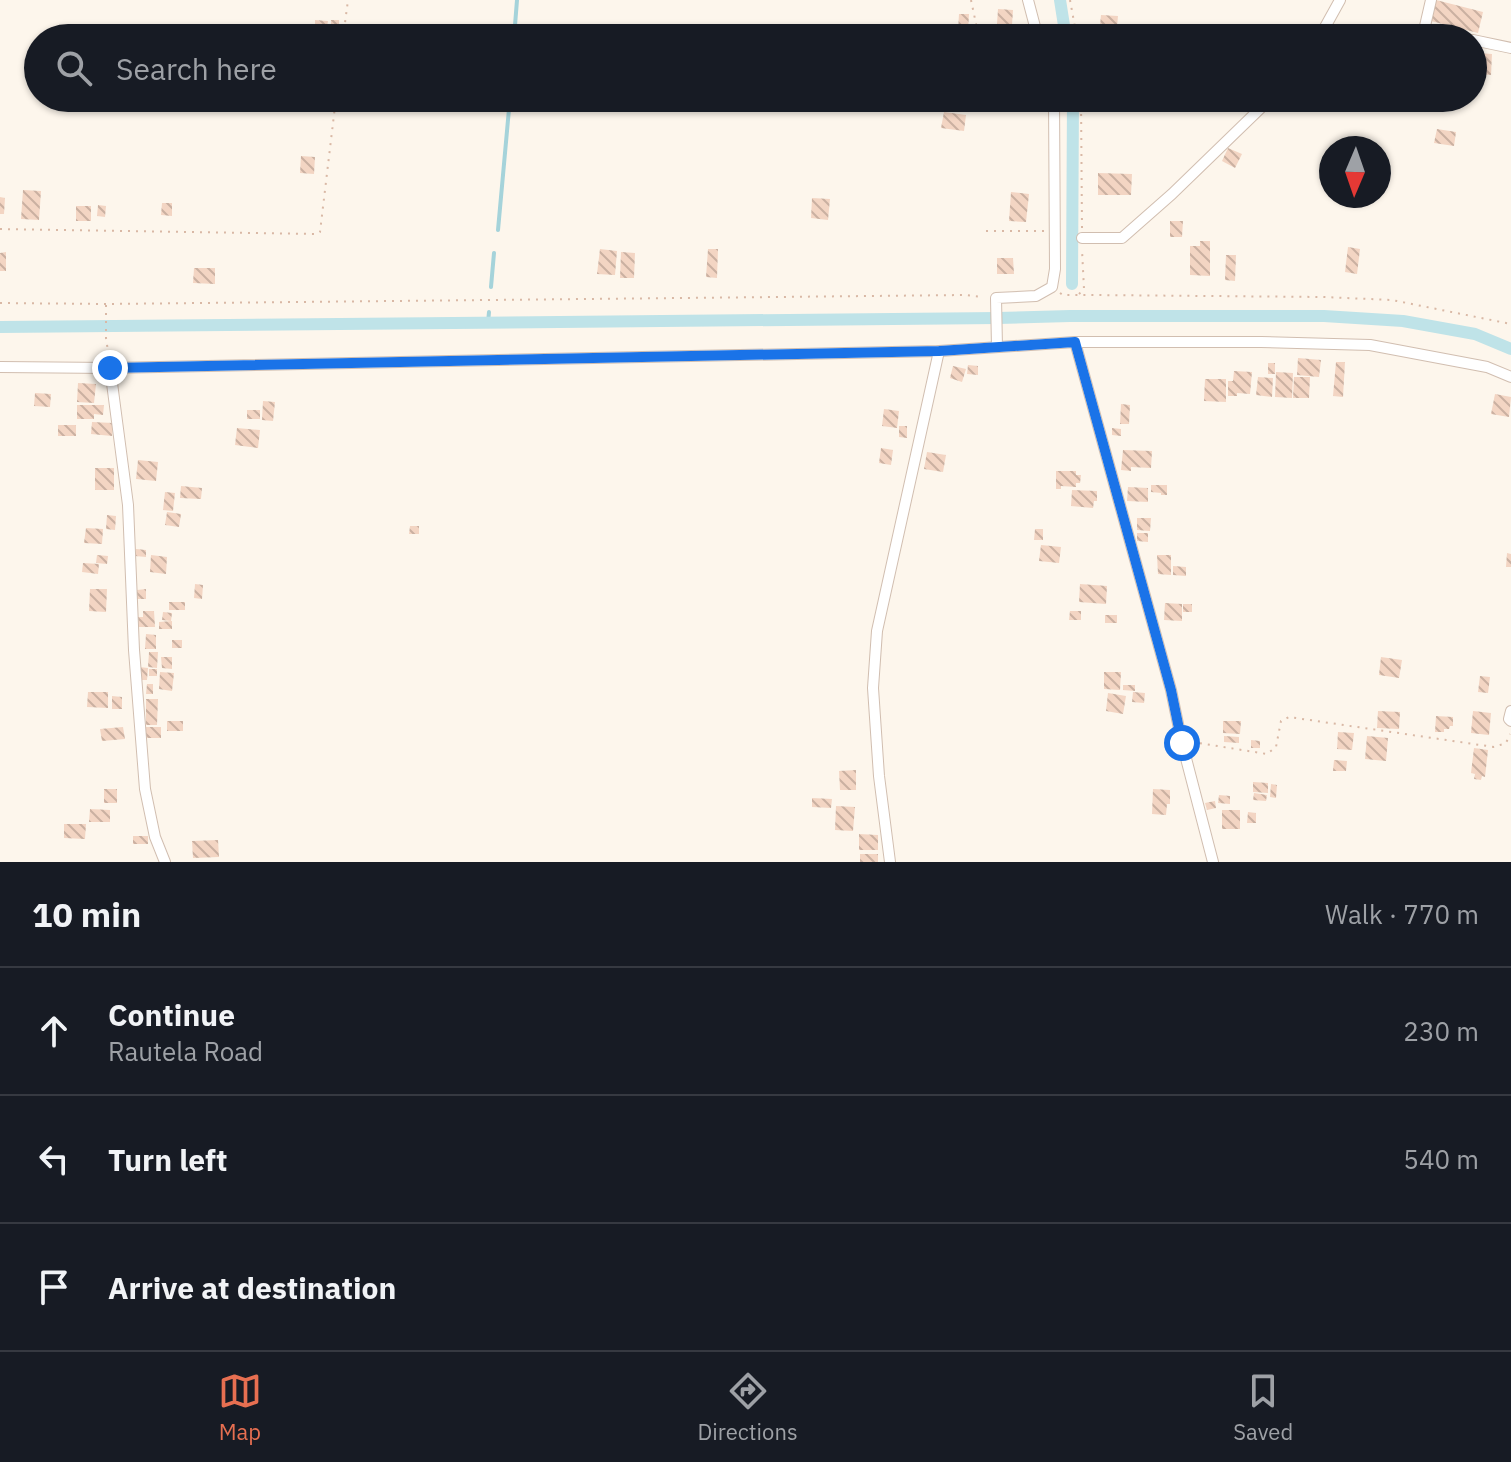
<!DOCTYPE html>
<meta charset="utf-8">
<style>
:root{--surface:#171b24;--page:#242831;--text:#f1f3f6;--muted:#9ea1a6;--line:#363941;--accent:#e76f51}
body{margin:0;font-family:"IBM Plex Sans",sans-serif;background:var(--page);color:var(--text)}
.compass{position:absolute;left:1319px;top:136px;width:72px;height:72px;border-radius:50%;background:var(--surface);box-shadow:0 2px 6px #0004;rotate:182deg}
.stop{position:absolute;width:24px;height:24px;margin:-18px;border:6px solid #1a73e8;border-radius:50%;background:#fff}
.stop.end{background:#1a73e8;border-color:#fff;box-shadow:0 2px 8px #0008}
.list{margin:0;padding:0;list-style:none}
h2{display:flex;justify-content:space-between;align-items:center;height:104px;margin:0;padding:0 32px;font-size:34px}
h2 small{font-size:26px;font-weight:400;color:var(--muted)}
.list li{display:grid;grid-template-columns:52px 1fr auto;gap:24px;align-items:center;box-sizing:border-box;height:128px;padding:0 32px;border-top:2px solid var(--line)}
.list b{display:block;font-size:30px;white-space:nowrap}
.list p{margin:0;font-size:26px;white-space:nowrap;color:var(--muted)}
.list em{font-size:26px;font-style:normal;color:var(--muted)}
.icon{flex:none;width:44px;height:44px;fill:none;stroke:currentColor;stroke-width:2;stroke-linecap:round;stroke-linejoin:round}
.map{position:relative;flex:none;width:1511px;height:862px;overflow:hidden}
.search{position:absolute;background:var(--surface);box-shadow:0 2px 6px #0004;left:24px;right:24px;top:24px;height:88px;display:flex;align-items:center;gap:20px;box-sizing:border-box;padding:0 28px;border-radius:44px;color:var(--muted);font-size:30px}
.sheet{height:488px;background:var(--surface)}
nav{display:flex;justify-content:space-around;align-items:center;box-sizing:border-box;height:112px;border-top:2px solid var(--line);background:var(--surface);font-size:22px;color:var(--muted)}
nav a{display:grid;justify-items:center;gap:4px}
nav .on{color:var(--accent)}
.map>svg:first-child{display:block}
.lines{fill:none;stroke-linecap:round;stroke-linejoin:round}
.stream{stroke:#a5d3da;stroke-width:4}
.canal{stroke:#bfe3e8;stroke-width:12}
.building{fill:url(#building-back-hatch)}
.minor-casing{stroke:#d1beb0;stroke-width:12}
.path{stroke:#d9b8a5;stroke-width:2;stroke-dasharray:2 6;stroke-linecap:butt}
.minor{stroke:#fff;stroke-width:10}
.route{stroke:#1a73e8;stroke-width:10}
</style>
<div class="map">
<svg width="1511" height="862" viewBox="0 0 1511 862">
<defs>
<pattern id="building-back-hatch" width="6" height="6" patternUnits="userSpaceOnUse" patternTransform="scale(2)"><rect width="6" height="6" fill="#f3d5c3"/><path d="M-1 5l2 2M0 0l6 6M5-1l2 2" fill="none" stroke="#cab0a1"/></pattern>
</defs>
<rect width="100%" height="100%" fill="#fdf6ec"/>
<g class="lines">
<g class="stream">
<path d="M514,38L517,0"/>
<path d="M498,230L510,98"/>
<path d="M491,287L494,253"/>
<path d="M488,323L489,312"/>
</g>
<g class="canal">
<path d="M1060,0L1066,38"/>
<path d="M1072,284L1073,98"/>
<path d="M0,327L998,318L1070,316H1324L1403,321L1475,334L1511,349"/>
</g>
</g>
<g class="building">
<path d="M1436,0L1483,12L1478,33L1431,21Z"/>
<path d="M998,9L1013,10L1012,25L997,24Z"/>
<path d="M959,14H969L968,32L958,31Z"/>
<path d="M1101,15L1118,16L1116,37L1099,36Z"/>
<path d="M315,20L328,21L327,26L315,25Z"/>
<rect x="331" y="20" width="8" height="11"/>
<path d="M452,28L470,30L469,38H450Z"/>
<rect x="316" y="31" width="8" height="7"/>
<path d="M1479,53L1492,54L1491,75L1478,74Z"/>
<path d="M944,112L966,115L964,131L941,128Z"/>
<path d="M1437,129L1456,132L1454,146L1434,143Z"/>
<path d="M1228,148L1242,154L1235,168L1222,161Z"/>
<path d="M301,156L315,157L314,174L300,173Z"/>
<path d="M1098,173L1132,174L1131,195H1098Z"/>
<path d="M23,190L41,191L39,220L21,219Z"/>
<path d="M1011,192L1029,194L1026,222L1009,221Z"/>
<path d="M0,197L5,198L4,214H0Z"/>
<path d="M812,198L830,199L828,220L811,218Z"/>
<path d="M162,203H172V216L161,215Z"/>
<path d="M98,205L106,206L105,217L97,216Z"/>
<rect x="76" y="206" width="15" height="15"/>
<path d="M1170,221H1183L1182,237H1170Z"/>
<path d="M1200,241H1210V276L1190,275V246H1200Z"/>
<path d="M1348,247L1360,249L1357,274L1345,272Z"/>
<path d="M600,249L617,251L615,275L597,274Z"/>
<path d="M708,249H718L717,278L706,277Z"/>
<path d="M6,252V271H0V253Z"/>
<path d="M621,252L635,253L634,278H620Z"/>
<path d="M1226,255H1236L1235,281L1225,280Z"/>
<path d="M997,258H1013L1014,274H997Z"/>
<path d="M194,268H215V284L193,283Z"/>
<path d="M1298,358L1321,360L1319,377L1297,375Z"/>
<path d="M1336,362H1345L1343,397L1333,396Z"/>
<rect x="1268" y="363" width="7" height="11"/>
<path d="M968,365L978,366V375L967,374Z"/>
<path d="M953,366L966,369L962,382L950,378Z"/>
<path d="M1234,371L1252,372L1250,394L1237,393V396H1228V381H1233Z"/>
<path d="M1276,372L1293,373L1292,398L1275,397Z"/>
<path d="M1258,377L1273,378L1272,397L1256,395Z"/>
<path d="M1294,377H1310L1309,398H1293Z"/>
<path d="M1205,379H1226V402L1204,401Z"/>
<path d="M78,383L96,384L94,403L77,402Z"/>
<path d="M35,393L51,394L50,407L34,406Z"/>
<path d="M1495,394L1511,397L1509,417L1491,414Z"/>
<path d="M263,401L275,402L273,421L262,420Z"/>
<path d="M1121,404L1130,405L1129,424H1120Z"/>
<path d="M77,405H104L103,415L94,414V419H77Z"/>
<path d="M884,409L899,411L897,428L882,426Z"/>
<rect x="247" y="410" width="13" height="9"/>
<path d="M92,422L113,423L112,436L91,434Z"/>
<rect x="58" y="425" width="18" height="11"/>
<path d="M899,426H907V438L899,437Z"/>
<path d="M237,428L260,430L258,448L235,445Z"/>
<path d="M1112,428L1121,429V436L1112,435Z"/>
<path d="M881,448L893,450L891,465L879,463Z"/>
<path d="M1123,450L1152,451L1151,468L1131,467V471L1121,470Z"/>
<path d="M927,452L946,455L943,472L924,469Z"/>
<path d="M138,460L158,462L156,481L136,479Z"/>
<rect x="95" y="468" width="19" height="22"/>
<path d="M1056,471H1076V475H1081L1080,483H1076V487L1061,486V489H1056Z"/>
<path d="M1151,485H1167V495H1161V493L1151,492Z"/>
<path d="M181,486L202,488L201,499L180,498Z"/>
<path d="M1128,487L1148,488V502L1127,501Z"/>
<path d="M1072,490L1097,491V501H1094L1093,508L1071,506Z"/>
<path d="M165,492L175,493L173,511L163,510Z"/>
<path d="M167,512L181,514L179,527L165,525Z"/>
<path d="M107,515L116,516L115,530L106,529Z"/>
<path d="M1137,518H1151L1150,531L1137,530Z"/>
<path d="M410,526H419V534H409Z"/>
<path d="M86,528L103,529L102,544L84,543Z"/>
<path d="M1035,529H1043V540H1034Z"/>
<path d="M1137,533H1148V542L1137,541Z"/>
<path d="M1041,545L1061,547L1059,563L1039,561Z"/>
<path d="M136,549L146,550V557L135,556Z"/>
<path d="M1507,553L1511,554V567H1506Z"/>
<path d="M97,555L108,556L107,564L96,563Z"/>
<path d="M151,555L167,557L166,574L150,572Z"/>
<path d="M1157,555H1171V575L1158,574Z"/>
<path d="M83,563L99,564L98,574L82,572Z"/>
<path d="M1173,566L1186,567V576L1173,575Z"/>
<path d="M195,584L203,585L202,599L194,598Z"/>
<path d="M1080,584L1107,586L1106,604L1079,602Z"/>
<path d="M90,589H107L106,612L89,611Z"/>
<path d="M146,589V599H137V590Z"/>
<rect x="169" y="602" width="16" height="8"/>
<path d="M1165,603L1182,604V621L1164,620Z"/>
<rect x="1183" y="604" width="9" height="8"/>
<path d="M143,611H154L155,627H139L138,617H143Z"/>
<path d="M1070,611H1081V620H1069Z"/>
<path d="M163,612L172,613L171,621L162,620Z"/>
<rect x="1105" y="615" width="12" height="8"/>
<path d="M172,621V629H159V622Z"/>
<path d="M146,634L156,635V649H145Z"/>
<rect x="172" y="640" width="10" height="8"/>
<path d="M149,652H158L157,668L148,667Z"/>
<path d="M161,657H172V669L162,668Z"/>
<path d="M1381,657L1402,660L1399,678L1379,675Z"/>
<path d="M139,667L148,668L147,680H138Z"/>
<rect x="149" y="669" width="8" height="7"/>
<path d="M160,672L174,673L172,691L159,689Z"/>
<path d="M1104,672H1121L1120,690L1104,689Z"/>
<path d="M1480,676L1490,677L1488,693L1478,692Z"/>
<path d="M147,684H153V694H146Z"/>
<path d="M1123,685H1135V691L1123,690Z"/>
<path d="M88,692H108V708L87,707Z"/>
<path d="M1133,692L1145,693L1144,703L1132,702Z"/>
<path d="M1108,693L1126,696L1123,714L1106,711Z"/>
<path d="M112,696L122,697V709H112Z"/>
<path d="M146,699H158L157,725H146Z"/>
<path d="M1378,711L1400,712L1399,729L1377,728Z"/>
<path d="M1473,711L1491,713L1489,735L1471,733Z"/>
<path d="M1436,716L1453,717V726H1450L1449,729H1444V732H1435Z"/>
<rect x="167" y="721" width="16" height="10"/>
<path d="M1223,721H1241L1240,734L1223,733Z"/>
<path d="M123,727L125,739L102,741L100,729Z"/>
<rect x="143" y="727" width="18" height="11"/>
<path d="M1338,732L1354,733L1352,750L1337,749Z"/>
<path d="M1224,736L1239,737V743L1224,742Z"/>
<path d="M1367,736L1388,738L1386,761L1365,759Z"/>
<path d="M1251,740L1260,741V748H1251Z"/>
<path d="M1474,748L1488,750L1485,777L1482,776L1481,780L1474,779L1475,774L1471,773Z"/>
<path d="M1334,760L1347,761L1346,771H1333Z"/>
<path d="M856,770V790H840L839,771Z"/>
<path d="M1253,782L1268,783V793L1253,792Z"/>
<path d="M1271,784L1277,785L1276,798L1270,797Z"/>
<rect x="104" y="789" width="13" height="14"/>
<path d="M1153,789L1170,790V804H1167L1166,815L1152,814Z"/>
<path d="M1254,793L1267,795L1266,801L1253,800Z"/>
<path d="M1219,795L1230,796V804L1218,803Z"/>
<path d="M812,798L832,799L831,808L812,807Z"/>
<path d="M1215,801L1216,808L1207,810L1205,803Z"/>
<path d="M836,806L855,807L853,831L835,830Z"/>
<path d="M90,809L110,810V822H89Z"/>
<rect x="1222" y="810" width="18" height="19"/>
<path d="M1248,812L1256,813V823H1247Z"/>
<path d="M64,824H86L85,839L64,838Z"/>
<path d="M859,834L878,835V850H859Z"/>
<rect x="133" y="836" width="15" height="8"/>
<path d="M218,840L219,857L193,858L192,841Z"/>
<rect x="860" y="854" width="18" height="8"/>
</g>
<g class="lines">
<g class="minor-casing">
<g id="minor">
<path d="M1028,0L1038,38"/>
<path d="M1431,0L1425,26L1431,32L1461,38"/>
<path d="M1319,38L1340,0"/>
<path d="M1473,40L1511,48"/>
<path d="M1082,238H1122L1172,194L1271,98"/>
<path d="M1075,342L1171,690L1182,743L1213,862"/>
<path d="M997,347L996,298L1036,296L1052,287L1055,269L1054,98"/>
<path d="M0,367L110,368L939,351L1075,342H1261L1370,345L1487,367L1511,377"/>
<path d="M110,368L128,505L134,650L145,789L155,837L165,862"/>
<path d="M1511,711L1509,719L1511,721"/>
<path d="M890,862L879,776L873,688L877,631L939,351"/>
</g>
</g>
<g class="path">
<path d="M971,0L979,38"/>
<path d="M1070,0L1077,38"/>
<path d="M343,38L348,0"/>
<path d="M1081,98L1082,228"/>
<path d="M0,229L316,234L320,232L336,98"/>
<path d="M986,231H1045"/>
<path d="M1060,293L1063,295H1091L1323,297L1392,300L1511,324"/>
<path d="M1079,294L1084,289L1082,250"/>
<path d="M0,303L106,304L965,295L983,297"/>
<path d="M106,305V338L109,358"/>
<path d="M1192,742L1267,754L1276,747L1281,721L1289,717L1494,747L1506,743L1510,734"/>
</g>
<use href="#minor" class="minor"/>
</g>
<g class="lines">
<path class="route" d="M110,368L939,351L1075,342L1171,690L1182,743"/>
</g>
</svg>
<svg class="compass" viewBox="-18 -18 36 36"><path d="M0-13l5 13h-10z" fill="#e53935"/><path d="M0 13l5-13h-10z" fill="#9ea1a6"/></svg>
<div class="stop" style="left:1182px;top:743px"></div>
<div class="stop end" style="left:110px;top:368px"></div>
<div class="search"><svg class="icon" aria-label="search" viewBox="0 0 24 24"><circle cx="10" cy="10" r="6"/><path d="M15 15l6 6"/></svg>Search here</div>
</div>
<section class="sheet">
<h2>10 min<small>Walk · 770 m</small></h2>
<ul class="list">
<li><svg class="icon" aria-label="ahead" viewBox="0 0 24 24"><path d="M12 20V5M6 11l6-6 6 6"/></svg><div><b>Continue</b><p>Rautela Road</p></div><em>230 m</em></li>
<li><svg class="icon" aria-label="left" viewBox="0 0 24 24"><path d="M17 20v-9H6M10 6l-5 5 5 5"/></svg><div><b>Turn left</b></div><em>540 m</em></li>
<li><svg class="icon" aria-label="arrive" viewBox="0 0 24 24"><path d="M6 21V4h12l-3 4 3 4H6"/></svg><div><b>Arrive at destination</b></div></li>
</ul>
</section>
<nav>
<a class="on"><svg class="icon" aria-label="map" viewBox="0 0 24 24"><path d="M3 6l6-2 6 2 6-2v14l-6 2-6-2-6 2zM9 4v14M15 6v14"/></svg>Map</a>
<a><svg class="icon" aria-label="directions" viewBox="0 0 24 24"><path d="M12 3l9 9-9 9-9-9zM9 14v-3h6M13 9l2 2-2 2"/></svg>Directions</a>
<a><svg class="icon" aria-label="saved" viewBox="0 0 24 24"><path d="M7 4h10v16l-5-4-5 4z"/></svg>Saved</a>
</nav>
